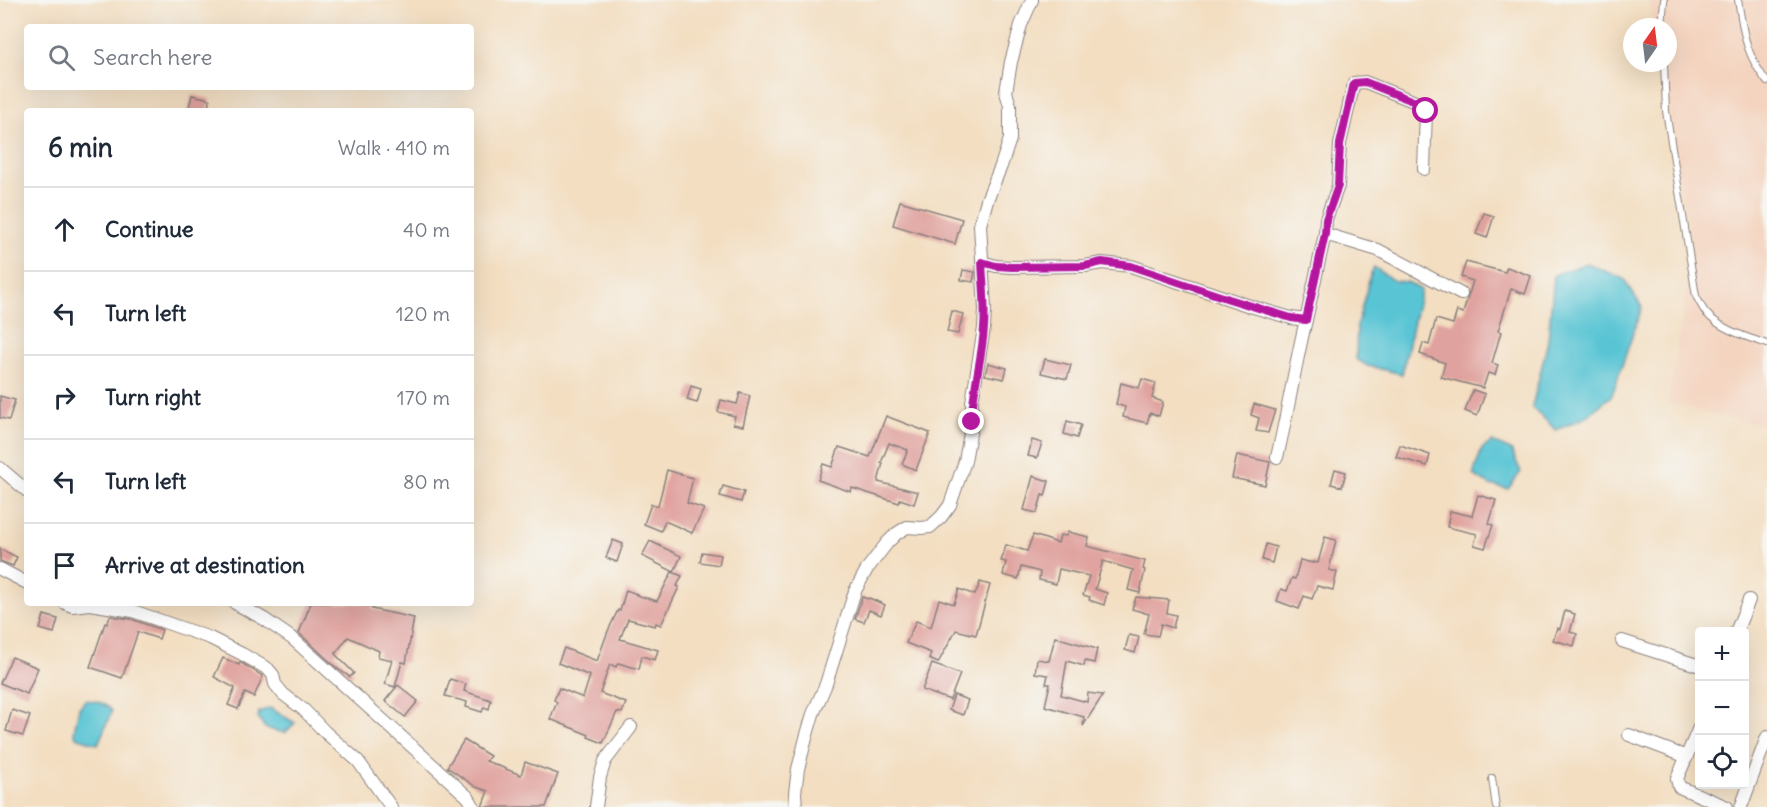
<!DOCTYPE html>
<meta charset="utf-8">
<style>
:root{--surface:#fff;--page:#f2f2f3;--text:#1f2937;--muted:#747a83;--line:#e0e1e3}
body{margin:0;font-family:Delius,sans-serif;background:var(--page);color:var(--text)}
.controls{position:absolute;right:18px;bottom:18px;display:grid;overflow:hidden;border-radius:6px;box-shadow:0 6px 24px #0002}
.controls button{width:54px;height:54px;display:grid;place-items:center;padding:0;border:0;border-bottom:2px solid var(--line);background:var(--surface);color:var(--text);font:30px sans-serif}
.compass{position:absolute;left:1623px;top:18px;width:54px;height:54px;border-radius:50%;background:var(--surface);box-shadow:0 6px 24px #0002;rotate:14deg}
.stop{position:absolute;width:18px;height:18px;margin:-14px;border:4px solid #b5179e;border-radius:50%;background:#fff}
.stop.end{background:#b5179e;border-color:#fff;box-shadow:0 2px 6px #0008}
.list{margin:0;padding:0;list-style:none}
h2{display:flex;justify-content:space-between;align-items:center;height:78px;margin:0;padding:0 24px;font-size:26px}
h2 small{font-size:20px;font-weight:400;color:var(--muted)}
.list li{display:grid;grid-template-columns:39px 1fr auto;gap:18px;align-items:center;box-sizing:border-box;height:84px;padding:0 24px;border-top:2px solid var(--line)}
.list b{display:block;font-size:22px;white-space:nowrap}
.list em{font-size:20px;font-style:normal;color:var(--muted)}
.icon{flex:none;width:33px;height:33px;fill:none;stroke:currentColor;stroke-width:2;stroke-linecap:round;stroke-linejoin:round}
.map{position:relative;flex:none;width:1767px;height:807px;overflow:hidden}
.search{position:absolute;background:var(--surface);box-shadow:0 6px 24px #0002;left:24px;top:24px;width:450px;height:66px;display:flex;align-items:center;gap:15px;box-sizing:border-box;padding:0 21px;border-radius:6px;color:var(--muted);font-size:22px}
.panel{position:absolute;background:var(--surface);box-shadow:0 6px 24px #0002;left:24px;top:108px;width:450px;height:498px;border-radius:6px}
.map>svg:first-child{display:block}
.built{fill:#f4d4bf}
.water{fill:#59c4d4;stroke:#3e7388;stroke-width:1.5}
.building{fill:#e0a29e}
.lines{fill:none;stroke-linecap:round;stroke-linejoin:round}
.service-casing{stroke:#8a807e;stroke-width:8}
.minor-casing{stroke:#8a807e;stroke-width:14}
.service{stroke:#fff;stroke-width:6}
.minor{stroke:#fff;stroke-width:12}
.route{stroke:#b5179e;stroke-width:8}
</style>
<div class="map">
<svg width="1767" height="807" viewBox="0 0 1767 807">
<rect width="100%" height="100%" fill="#f6f6f2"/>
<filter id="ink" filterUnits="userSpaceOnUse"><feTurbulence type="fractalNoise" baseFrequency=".0167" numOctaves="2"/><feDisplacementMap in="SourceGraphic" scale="12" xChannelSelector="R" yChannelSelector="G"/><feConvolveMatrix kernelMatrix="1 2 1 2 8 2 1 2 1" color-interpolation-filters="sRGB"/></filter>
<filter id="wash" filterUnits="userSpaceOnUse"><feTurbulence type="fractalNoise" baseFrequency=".008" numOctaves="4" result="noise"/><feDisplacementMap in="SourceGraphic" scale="24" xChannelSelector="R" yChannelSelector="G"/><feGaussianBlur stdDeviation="1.35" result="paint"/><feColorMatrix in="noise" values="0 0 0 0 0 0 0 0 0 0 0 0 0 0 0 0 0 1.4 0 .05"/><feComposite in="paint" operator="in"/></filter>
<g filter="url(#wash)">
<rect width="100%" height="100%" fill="#f3dec1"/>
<path class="built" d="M1649,0H1767V427L1668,403L1693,256L1660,63H1668V27H1654Z"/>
<g class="water">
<path d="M1587,263L1624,279L1642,307L1612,395L1586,417L1556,430L1532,407L1548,341L1554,275Z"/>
<path d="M1374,267L1394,281L1408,282L1421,290L1402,374L1368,366L1356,359L1357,325L1370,277Z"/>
<path d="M1492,442L1511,450L1521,472L1508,489L1490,485L1473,475L1482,449Z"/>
<path d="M85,700C96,701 104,702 112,711L98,744L76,737L74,731L79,708Z"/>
<path d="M270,708L295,723L285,733L265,728L258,717L259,712Z"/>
</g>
<g id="blocks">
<g class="building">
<path d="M192,95L210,99L207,111H188Z"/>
<path d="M900,201L962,219L955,244L893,225Z"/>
<path d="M1484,213L1494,216L1487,238L1476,234Z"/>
<path d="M1466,262L1505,272L1507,267L1531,276L1525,294L1511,289L1498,331L1501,332L1492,363L1498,365L1495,375L1488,373L1483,388L1441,377L1445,363L1420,354L1423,343L1429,345L1436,319L1453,324L1457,311L1463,313L1473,281L1461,277Z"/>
<path d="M963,270L975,272L973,282L961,280Z"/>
<path d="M952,311L963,314L958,334L947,332Z"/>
<path d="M1045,359L1071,365L1067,379L1041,373Z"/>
<path d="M988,363L1007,368L1004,379L985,375Z"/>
<path d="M1142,379L1156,383L1152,398L1163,402L1159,416L1150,413L1147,423L1123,417L1125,407L1116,404L1121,383L1139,388Z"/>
<path d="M691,386L701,389L697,403L687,400Z"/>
<path d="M1473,390L1485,394L1477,416L1465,411Z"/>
<path d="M740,393L750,396L743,426L733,424L735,416L718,412L721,400L737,404Z"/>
<path d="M0,396L15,400L9,420L0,418Z"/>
<path d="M1254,404L1275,410L1268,433L1256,431L1259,418L1251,415Z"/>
<path d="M886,416L930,433L916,470L902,464L908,450L889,443L881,463H883L878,482L918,492L914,504L900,499L899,503L852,488L851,492L818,480L823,464L832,467L839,447L870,457Z"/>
<path d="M1067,421L1081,425L1077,438L1064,434Z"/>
<path d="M1032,440L1042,443L1037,458L1028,456Z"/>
<path d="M1400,445L1430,455L1427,466L1396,457Z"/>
<path d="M1237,455L1270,462L1265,485L1232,478Z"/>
<path d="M1335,469L1346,472L1342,487L1331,484Z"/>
<path d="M667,470L693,478L687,503L704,509L692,533L665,521L661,531L644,524L651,504L658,506Z"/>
<path d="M1033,476L1049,481L1045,496L1042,495L1037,513L1024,510Z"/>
<path d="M723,486L744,492L741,502L720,496Z"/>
<path d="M1478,495L1496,500L1489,524L1493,525L1485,548L1474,545L1477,534L1447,527L1450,511L1472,516Z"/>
<path d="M1068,532L1089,537L1087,546L1145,561L1143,569L1145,570L1140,593L1128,590L1133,570L1103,561L1095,589L1107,593L1104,605L1089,600L1090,597L1083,595L1089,576L1059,569L1056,584L1039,580L1040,572L1021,567L1018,579L1003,575L1006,562L1001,561L1006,545L1027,551L1033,535L1058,543L1060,535L1066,536Z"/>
<path d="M1325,537L1336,540L1329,570L1337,572L1333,590L1317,586L1312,599L1304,596L1299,609L1277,601L1281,589L1287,591L1292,578L1295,579L1300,560L1313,563V562L1318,563Z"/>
<path d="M613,540L623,544L617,562L606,558Z"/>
<path d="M650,541L681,556L674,572L642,556Z"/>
<path d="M1266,544L1276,547L1272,563L1262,560Z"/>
<path d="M0,549L17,557L13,566L0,561Z"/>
<path d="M702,552L721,555L719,565L700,562Z"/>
<path d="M672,572L682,576L677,586L679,587L661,625L656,623L655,626L628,619L620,639L658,650L655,660L642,656L639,669L618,663L616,667L610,664L600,693L626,703L622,713L617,712L603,743L588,737L589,735L550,719L557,702L554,700L559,688L583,698L590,676L558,663L564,648L597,661L608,631L618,610L620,611L626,590L637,594L636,595L657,601Z"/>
<path d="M980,582L990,585L976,635L956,630L938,663L929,659L931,653L906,643L916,621L931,627L939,599L954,604L959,589L975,595Z"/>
<path d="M862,597L868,599L869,598L885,605L881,615L869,610L864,622L855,619Z"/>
<path d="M1136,597L1169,600L1167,613L1176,615L1173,628L1161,624L1158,636L1144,634L1149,614L1132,609Z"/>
<path d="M311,603H375L372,609L414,618L406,663L402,662L395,687L385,684L392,660L378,657L379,651L348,637L335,654L354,673L350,677L338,669L299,633Z"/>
<path d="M1565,611L1575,614L1570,632L1577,634L1574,646L1553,640L1557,628L1560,629Z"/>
<path d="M44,615L58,619L54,633L40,629Z"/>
<path d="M110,616L131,619L162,630L159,639L138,632L122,678L90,667L105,623L107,624Z"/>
<path d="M1129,635L1139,637L1135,653L1125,650Z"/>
<path d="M1055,637L1097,649L1094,663L1085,661L1084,666L1067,661L1061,695L1087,702L1088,693L1103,695L1083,726L1084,717L1045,706L1050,684H1046L1048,675L1035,673L1037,659L1049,661Z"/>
<path d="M12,657L38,668L27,694L0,683Z"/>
<path d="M223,658L239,665L240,662L263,676L254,697L245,693L238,709L228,705L235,688L214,677Z"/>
<path d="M932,664L960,674L950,700L922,690Z"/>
<path d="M450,679L466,684L464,691L491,700L489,709L484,707L482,712L466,707L467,702L445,696Z"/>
<path d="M398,685L418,701L405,717L385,701Z"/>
<path d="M954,695L968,700L963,715L949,710Z"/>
<path d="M12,710L30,716L23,736L6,731Z"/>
<path d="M464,740L490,756L486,761L521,775L525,762L558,774L546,807H482L488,791L476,787L447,767Z"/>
</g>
</g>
</g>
<g filter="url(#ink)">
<use href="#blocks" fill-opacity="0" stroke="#8a807e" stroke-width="1.5"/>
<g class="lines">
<g class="service-casing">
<g id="service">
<path d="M1738,0C1744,35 1745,53 1767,82"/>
<path d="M1662,27L1664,0"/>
<path d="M1664,63L1666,111L1696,296C1699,301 1702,308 1706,313C1721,330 1747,337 1767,344"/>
<path d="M1492,778L1496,807"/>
</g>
</g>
<g class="minor-casing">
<g id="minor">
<path d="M1325,234L1378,250L1461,294"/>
<path d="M982,262L996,266L1012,267L1085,266L1102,263L1131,266L1250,306L1291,318L1306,320C1295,365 1288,412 1277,457"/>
<path d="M1306,320L1325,234L1326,219L1338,186L1340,144L1354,83L1365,82L1418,103L1426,111L1424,169"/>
<path d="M0,468L27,491"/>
<path d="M0,569L27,583"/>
<path d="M65,603L72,606L90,604L133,611L210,638L242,654L268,669L273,675L275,684L283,694L304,710L325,732L358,761L391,807"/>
<path d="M235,603L264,619L293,639L468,797L474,807"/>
<path d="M1736,632L1749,600"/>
<path d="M1622,641L1700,666"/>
<path d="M1700,725L1677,779L1679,787L1727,807"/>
<path d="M1629,735L1687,757"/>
<path d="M596,807L600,777L605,761L631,727"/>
<path d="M796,807L795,793L798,769L806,738L813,714L826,684L855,591L867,569L887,543L896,534L907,527L921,528L930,527L941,517L950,505L965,461L972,422V402L984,328L985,309L980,225L987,200L1001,166L1010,139V106L1006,92L1011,62L1021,25L1032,0"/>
<path d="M1741,807L1767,737"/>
</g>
</g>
<use href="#service" class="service"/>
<use href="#minor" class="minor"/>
</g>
</g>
<g class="lines" filter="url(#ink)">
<path class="route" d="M972,422C972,390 982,360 984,328C986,306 983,284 982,262L996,266L1012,267L1085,266L1102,262L1131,266L1229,299L1291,318L1306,320L1325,234L1326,219L1338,186L1340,144L1354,83L1365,82L1418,103L1426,111"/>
</g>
</svg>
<div class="controls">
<button>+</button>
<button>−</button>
<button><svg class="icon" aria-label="locate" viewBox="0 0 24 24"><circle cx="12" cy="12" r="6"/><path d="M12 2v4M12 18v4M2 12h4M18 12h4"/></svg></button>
</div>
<svg class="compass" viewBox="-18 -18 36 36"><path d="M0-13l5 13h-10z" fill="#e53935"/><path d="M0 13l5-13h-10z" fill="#747a83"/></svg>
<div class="stop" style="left:1426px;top:111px"></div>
<div class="stop end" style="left:972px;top:422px"></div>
<div class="search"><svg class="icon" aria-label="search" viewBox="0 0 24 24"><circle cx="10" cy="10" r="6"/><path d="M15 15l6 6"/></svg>Search here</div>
<section class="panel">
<h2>6 min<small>Walk · 410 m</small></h2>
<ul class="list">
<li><svg class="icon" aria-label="ahead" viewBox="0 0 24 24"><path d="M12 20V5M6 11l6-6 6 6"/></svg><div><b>Continue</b></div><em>40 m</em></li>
<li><svg class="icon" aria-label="left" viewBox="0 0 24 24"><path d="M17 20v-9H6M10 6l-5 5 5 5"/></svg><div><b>Turn left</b></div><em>120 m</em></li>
<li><svg class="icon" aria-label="right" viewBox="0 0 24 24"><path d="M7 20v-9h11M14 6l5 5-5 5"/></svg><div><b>Turn right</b></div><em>170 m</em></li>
<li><svg class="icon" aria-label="left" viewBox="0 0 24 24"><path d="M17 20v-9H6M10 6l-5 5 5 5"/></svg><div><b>Turn left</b></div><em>80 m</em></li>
<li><svg class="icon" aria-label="arrive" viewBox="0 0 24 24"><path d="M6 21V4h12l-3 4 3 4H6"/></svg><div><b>Arrive at destination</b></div></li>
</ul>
</section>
</div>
